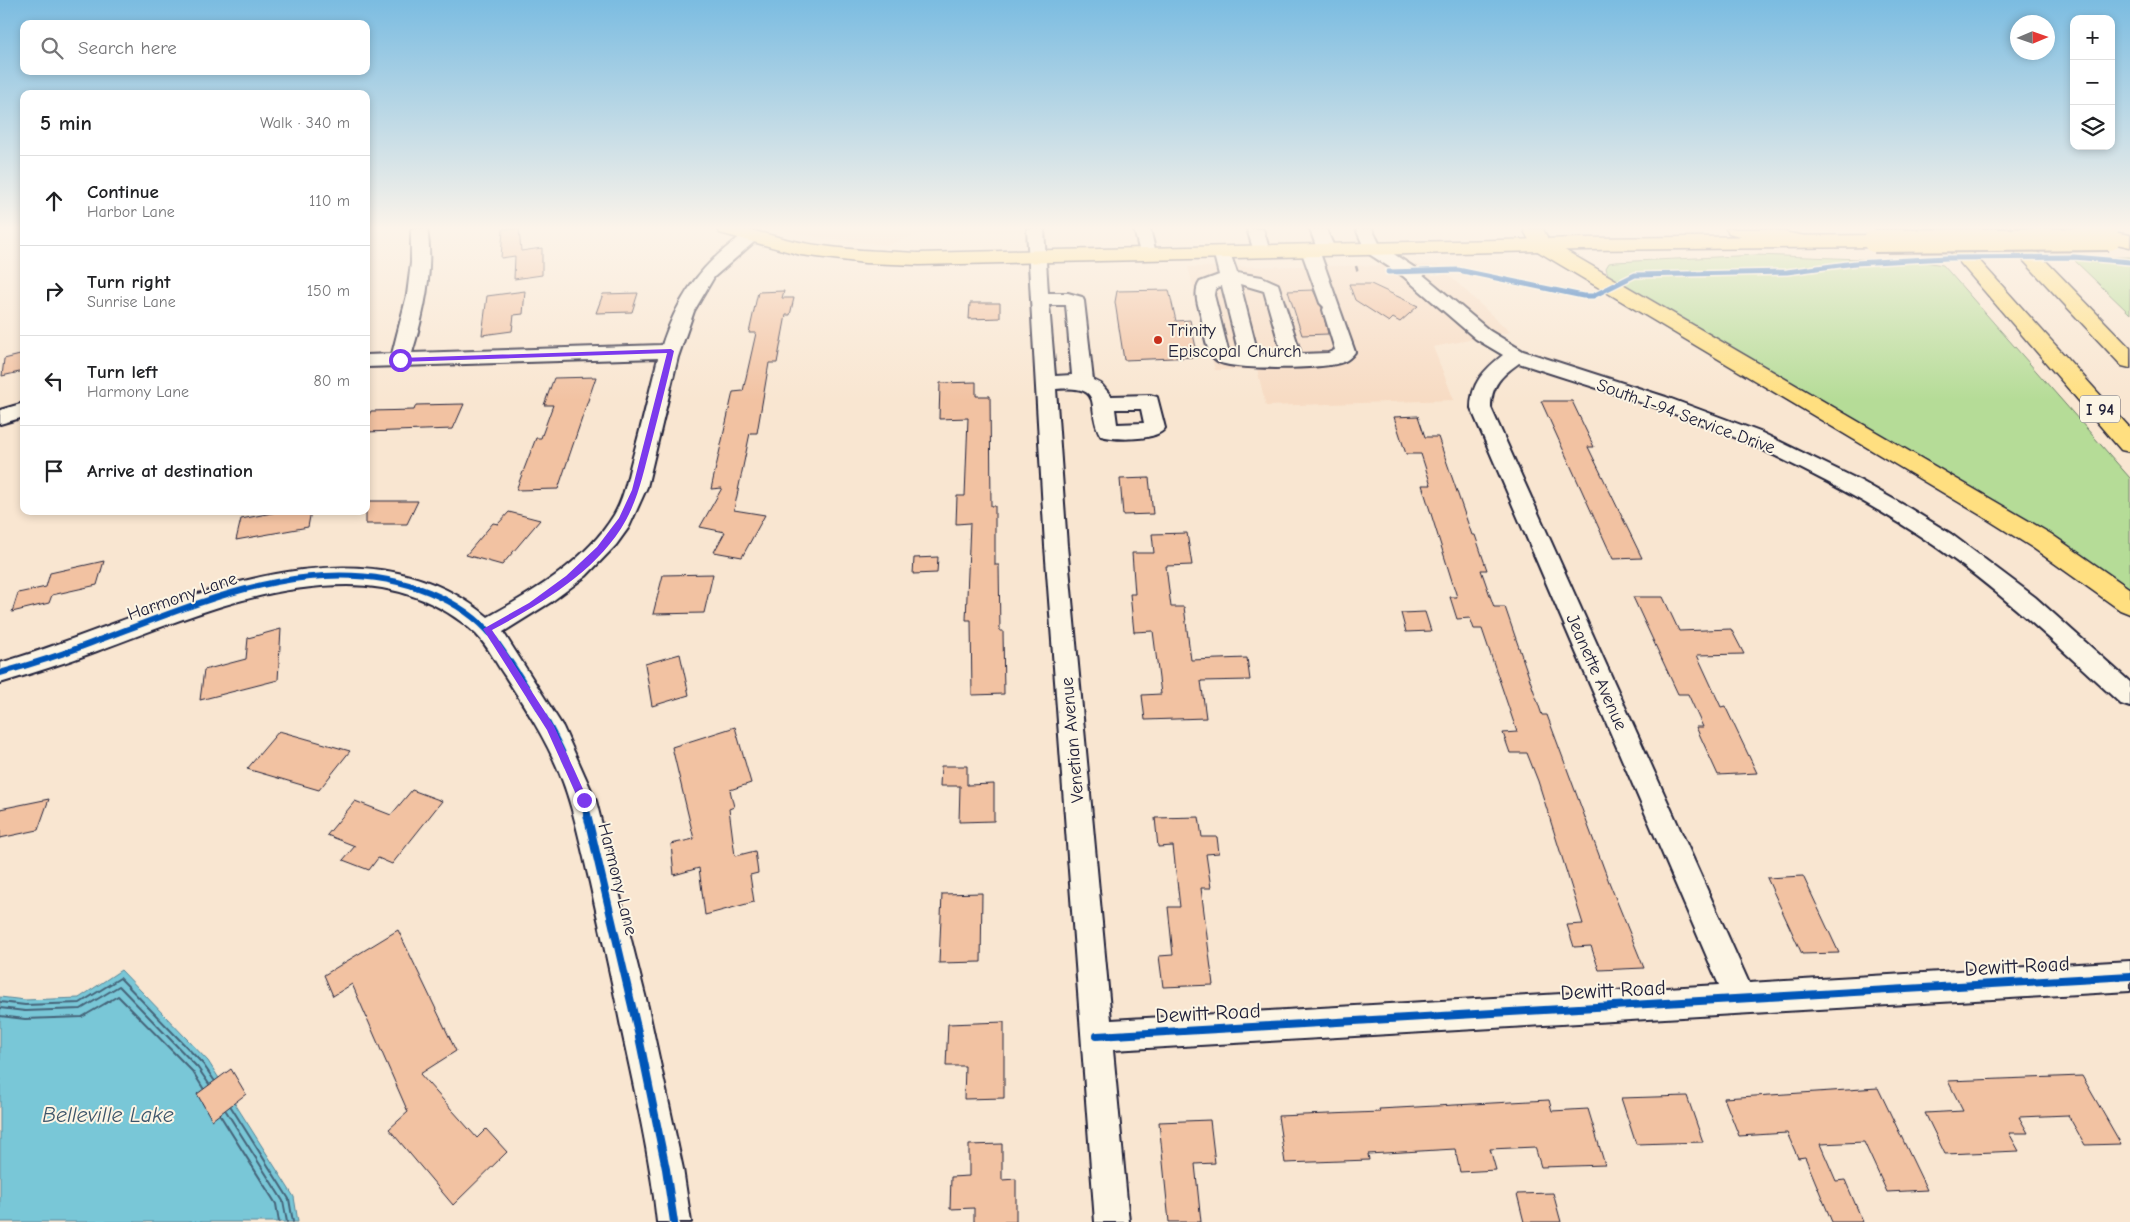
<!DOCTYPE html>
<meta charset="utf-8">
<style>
:root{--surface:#fff;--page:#f2f2f2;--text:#202124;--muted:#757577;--line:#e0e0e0}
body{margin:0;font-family:"Comic Neue",sans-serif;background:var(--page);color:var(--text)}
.controls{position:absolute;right:15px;top:15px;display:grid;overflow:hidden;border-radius:10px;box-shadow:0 2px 8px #0003}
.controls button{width:45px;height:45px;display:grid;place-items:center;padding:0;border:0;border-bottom:1px solid var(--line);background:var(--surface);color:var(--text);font:25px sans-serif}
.compass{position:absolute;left:2010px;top:15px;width:45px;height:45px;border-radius:50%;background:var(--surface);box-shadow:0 2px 8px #0003;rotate:88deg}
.stop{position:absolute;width:15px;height:15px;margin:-11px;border:4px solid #7c3aed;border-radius:50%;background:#fff}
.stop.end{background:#7c3aed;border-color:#fff;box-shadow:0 1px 5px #0008}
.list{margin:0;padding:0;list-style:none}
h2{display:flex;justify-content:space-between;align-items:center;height:65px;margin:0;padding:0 20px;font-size:21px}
h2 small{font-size:16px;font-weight:400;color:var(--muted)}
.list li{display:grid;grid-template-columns:32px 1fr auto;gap:15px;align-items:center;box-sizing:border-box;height:90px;padding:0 20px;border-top:1px solid var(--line)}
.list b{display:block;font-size:19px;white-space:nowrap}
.list p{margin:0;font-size:16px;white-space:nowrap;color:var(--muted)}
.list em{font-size:16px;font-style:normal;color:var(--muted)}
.icon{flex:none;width:28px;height:28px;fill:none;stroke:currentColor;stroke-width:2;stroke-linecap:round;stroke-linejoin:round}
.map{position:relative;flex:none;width:2130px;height:1222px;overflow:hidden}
.search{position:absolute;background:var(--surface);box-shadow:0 2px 8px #0003;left:20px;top:20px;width:350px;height:55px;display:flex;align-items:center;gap:12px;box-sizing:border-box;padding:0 18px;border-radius:10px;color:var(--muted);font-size:19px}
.panel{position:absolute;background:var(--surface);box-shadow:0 2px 8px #0003;left:20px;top:90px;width:350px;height:425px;border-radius:10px}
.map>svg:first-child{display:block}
.built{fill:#f7dbc3}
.green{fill:#b5dc97;stroke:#6c7f69}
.water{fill:#79c7d7;stroke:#568599}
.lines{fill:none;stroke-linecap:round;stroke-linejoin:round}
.shore{stroke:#456479;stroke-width:2}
.building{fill:#f2c2a2;stroke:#22223b}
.minor-casing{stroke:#22223b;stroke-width:4}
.major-casing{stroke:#22223b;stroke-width:3}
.highway-casing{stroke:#22223b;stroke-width:3}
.path{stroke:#22223b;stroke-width:2.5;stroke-dasharray:4.5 3;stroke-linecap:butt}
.minor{fill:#fcf5e5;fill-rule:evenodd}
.major{fill:#ffdf80;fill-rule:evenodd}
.highway{fill:#ffdf80;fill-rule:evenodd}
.major-bridge-casing{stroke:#22223b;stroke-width:26;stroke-linecap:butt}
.major-bridge{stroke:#ffdf80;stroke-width:22}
.cycleway-far2-casing{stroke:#fcf5e5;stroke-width:8}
.cycleway-far1-casing{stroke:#fcf5e5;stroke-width:9}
.cycleway-casing{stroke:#fcf5e5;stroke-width:11}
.cycleway-far2{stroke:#0057b8;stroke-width:5}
.cycleway-far1{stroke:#0057b8;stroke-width:6}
.cycleway{stroke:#0057b8;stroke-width:8}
.route{fill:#7c3aed}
.poi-dot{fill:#c8321e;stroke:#fcf5e5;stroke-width:2}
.labels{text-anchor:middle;stroke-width:4;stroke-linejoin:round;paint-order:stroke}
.shield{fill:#fcf5e5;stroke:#63616e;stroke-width:1}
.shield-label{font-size:16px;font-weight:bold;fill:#22223b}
.poi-label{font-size:18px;fill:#22223b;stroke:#fcf5e5;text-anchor:start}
.street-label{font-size:18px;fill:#22223b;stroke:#fcf5e5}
.near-street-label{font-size:21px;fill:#22223b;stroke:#fcf5e5}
.near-water-label{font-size:22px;font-style:italic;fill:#3c546a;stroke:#fcf5e5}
</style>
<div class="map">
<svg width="2130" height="1222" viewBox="0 0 2130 1222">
<rect width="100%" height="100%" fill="#f9e6d1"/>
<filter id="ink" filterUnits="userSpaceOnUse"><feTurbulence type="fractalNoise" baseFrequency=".02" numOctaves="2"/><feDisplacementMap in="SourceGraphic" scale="10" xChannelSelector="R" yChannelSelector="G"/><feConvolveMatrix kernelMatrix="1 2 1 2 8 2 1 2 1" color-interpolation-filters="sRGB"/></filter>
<g filter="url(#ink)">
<g class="built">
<path d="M778,229H1099L920,234L887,245L820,238Z"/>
<path d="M1438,265L1510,332L1433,347L1454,400L1266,406L1257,369L1215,370L1188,267Z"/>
</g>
<g class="green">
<path d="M1756,255L1886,260L1900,258L1943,265L2130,478V594L1608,275L1606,268L1609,263L1615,262Z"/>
<path d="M2130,257V314L2072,258Z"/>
</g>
<path class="water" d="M121,970L208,1061L294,1197L298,1222H0V997L25,1000L79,998Z"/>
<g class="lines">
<g class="shore">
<path d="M0,1002L25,1005L80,1003L120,978L203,1064L214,1080"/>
<path d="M0,1008L25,1011L81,1009L119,986L198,1068L209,1084"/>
<path d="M0,1016L25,1019L82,1017L118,996L193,1072L203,1088"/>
<path d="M231,1107L289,1199L293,1222"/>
<path d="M226,1111L283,1201L287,1222"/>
<path d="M220,1115L276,1204L279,1222"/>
</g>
</g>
<g class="building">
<path d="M503,229H519L521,251L542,248V275L514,279L515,256L501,258Z"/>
<path d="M1349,284H1371L1418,306L1400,322L1393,318L1389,322L1355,300Z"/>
<path d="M1169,290L1176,321L1190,320L1198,357L1124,360L1115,302L1117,291Z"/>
<path d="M1313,290L1322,308L1328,334L1302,335L1288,291Z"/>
<path d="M525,291L523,314L514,315L512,331L482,335L487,296Z"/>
<path d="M784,291L782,298H794L790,315H786L777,363H769L757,433H750L734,510L765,515L742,557L714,552L725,532L700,527L722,488L711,489L733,392L743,391L756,333H749L758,292Z"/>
<path d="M638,293L632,312L596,313L603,294Z"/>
<path d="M970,303H1000V318L969,319Z"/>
<path d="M24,354V371L2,376L4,359Z"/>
<path d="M596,377L558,489L516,490L536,438H541L553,405H544L554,378Z"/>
<path d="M976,382V396H990L991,506H995V565H999L1000,631H1003L1004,694L972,695L971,620H966L970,523L956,524L957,496H965L968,418L939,419L940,383Z"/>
<path d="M1541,401H1572L1594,447H1588L1642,558L1613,559Z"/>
<path d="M464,404L453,429L366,432V421L371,411L414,410L416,405Z"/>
<path d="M1418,416L1425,437H1438L1472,535H1475L1487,570H1481L1494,607H1505L1542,715H1547L1609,882L1644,968L1599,970L1591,946L1574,947L1567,925L1583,924L1538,781L1527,753H1510L1503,733L1517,732L1482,629H1474L1470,618L1457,619L1450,597H1457L1422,485H1431L1421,454H1406L1394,417Z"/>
<path d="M1149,478L1153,514L1123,515L1120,479Z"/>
<path d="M366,501H418L407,524H366Z"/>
<path d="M282,511H311L308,527L236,540L241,519Z"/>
<path d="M509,512L540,520L502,565L466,555L493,523L498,524Z"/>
<path d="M1187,533L1192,565L1166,566L1171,607H1184L1191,660L1247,658L1250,680L1201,681L1206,718L1145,720L1142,695L1161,694L1153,631L1134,632L1130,594H1135L1132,553H1154L1152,534Z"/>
<path d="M938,557L937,573L913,574L914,558Z"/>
<path d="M104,561L97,585L52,595L49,603L12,612L18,593L46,587L50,573Z"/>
<path d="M713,574L704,613L653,614L663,575Z"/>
<path d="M1633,597H1663L1679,631L1731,629L1744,654L1697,655L1721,707L1725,706L1757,773L1718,775L1696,727H1703L1688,694H1678Z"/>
<path d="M1425,612L1431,631L1406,632L1401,613Z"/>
<path d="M281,629L278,680L200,700L204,670L246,659L248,638Z"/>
<path d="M680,654L689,695L652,706L645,664Z"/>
<path d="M735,727L751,783L730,790L734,807L729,809L735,856L755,851L758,873L750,875L754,902L705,915L699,868L674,875L671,844L694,839L672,747Z"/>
<path d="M279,731L350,751L319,790L247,769Z"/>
<path d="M941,766H967V785L994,784V821L959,822L960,786H940Z"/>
<path d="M412,790L442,801L392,864L378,858L369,870L343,860L355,846L327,835L355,801L391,815Z"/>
<path d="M49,799L38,830L0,838V809Z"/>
<path d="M1199,817L1202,837H1217L1219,853L1206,854L1211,888H1201L1213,985L1163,987L1159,956L1173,955L1168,907H1180L1173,846L1158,847L1155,818Z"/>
<path d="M1803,876L1839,953L1802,954L1767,878Z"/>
<path d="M982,893L981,962L939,963L942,894Z"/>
<path d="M398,930L456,1051L420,1074L477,1138L486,1129L507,1152L453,1205L389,1129L408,1112L352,984L333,996L324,975Z"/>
<path d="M1004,1022V1098L964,1099L965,1066H946L948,1024Z"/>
<path d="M231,1069L246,1094L212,1120L197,1094Z"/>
<path d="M2082,1076L2121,1144L2085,1145L2068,1115L2019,1117L2028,1133H2009L2019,1151L1945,1154L1925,1113L1963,1111L1948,1081Z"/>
<path d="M1878,1088L1927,1190L1887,1192L1864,1142L1820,1144L1836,1181L1845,1180L1863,1222H1832L1805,1157L1798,1158L1787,1133L1739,1136L1724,1098Z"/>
<path d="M1687,1096L1703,1142L1636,1144L1621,1098Z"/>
<path d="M1549,1100L1552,1111L1588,1109L1605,1165L1541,1167L1535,1147L1490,1149L1496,1170L1460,1172L1455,1149L1368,1154L1369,1160L1285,1163L1278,1116L1380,1112L1379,1109Z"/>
<path d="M1210,1120L1215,1163L1195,1164L1201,1222H1169L1159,1122Z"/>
<path d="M1002,1144V1180L1016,1179V1222H974V1208L950,1209L951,1177L969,1176V1145Z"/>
<path d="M1553,1193L1561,1222H1524L1517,1194Z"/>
</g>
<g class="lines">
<g class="minor-casing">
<g id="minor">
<path d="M411,229H427C434,270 424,313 412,353L662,345C676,303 696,271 731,244C740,237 746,229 758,232L761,236L714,277L694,311L678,357L647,487L629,527L616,545L586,576L551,602L503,632L563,727L596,801L648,1007L683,1169L691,1222H657C650,1155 634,1088 620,1022C611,975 600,929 590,883C581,847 574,809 560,774C546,739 525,707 505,676C495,662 488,646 476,634C441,601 394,585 347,585C259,585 178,621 97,651C65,663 33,673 0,683V663C148,621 346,500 488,617C535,591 586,561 614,515C623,500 627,481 631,464C641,429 649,393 658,358L366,367V355L392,354L407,295L411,263Z"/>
<path d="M1027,229H1044L1048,293H1068L1082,297L1084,301L1093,380L1101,384L1111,396L1150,395L1157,397L1165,428C1157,441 1115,440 1101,436C1084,408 1109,385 1056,389L1067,546L1111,1020L1719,985L1471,408C1471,383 1484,370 1503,355L1476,339L1403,276L1366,252L1356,229H1372L1380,245L1415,268L1490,331L1523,351L1666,397L1760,432L1861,481L1909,508L1951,534L2035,597L2130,682V707L2121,704C2061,649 2002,592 1935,546C1876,506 1811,472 1746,442C1673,410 1595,388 1519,363C1501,376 1491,385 1491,408L1749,983L2130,961V991L1113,1050L1129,1222H1095L1045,546ZM1049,305H1066L1072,375L1055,376ZM1115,409H1141L1144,423L1117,424Z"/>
<path d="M1134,229H1150L1156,253L1153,257H1141Z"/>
<path d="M1247,229H1263L1270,251L1267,255H1255Z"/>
<path d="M1310,229H1326L1335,249L1332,253H1320L1355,352C1352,356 1348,360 1343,362C1328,369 1230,371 1217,361C1205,352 1204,330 1201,315C1198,305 1193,292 1200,282L1219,275L1213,251L1216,247H1228L1237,273L1262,277L1278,284L1301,354L1328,353L1335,350L1323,310L1324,307L1320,303L1301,250L1304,246H1316ZM1240,284L1264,291L1282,354H1258ZM1222,286L1239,354L1228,350L1214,295L1215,289Z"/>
<path d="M24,403V417L0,424V410Z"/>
</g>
</g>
<g class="major-casing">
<path id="major" d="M717,229C748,225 774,238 804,243C842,250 880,251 919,253L1582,238L1874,235L1881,237L1884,241L1881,245L1874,247L1582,250L919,265L865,263L801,255L720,233Z"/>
</g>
<g class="highway-casing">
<g id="highway">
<path d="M1523,229H1543L1549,241L2051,534L2130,589V614L2120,610L2033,548L1982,516L1534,249Z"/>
<path d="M1726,229H1768L1811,237L1814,241L1811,245L1804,247L1736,235L1729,233Z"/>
<path d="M1931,229H1951L2130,428V452L2121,450Z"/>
<path d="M1994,229H2015L2130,348V368L2122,366Z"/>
<path d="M2119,233L2130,235V247L2112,243L2109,239L2112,235Z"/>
</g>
</g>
<path class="path" d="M1356,266L1358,273"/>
<use href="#minor" class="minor"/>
<use href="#major" class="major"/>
<use href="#highway" class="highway"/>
<g class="major-bridge-casing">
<path id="major-bridge" d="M1874,241L2109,239"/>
</g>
<use href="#major-bridge" class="major-bridge"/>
<g class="cycleway-far2-casing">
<path id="cycleway-far2" d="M1388,272L1458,270L1583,296H1593L1635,275L1787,272L1855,263L1947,258L2074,257L2130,262"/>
</g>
<g class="cycleway-far1-casing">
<path id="cycleway-far1" d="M0,673C29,665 58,656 86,645C192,606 316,546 429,592C453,602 477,617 493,637C532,692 568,751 587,816"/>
</g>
<g class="cycleway-casing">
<g id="cycleway">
<path d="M587,814L638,1032L666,1169L674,1222"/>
<path d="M1097,1036L2130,976"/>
</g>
</g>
<use href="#cycleway-far2" class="cycleway-far2"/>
<use href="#cycleway-far1" class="cycleway-far1"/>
<use href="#cycleway" class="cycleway"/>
</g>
</g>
<linearGradient id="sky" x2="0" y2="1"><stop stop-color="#7bbce1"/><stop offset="0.57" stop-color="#fcf4ea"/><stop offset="1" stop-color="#fcf4ea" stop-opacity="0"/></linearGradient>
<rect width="2130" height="400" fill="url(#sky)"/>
<path class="route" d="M671,349L674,351C667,382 659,413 651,444C644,470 639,496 626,520C598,571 542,603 492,630L554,726L588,800L584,805L580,803L547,730L483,629L529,603L566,576L597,547L619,518L632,490L667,353L400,362L397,360L400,358Z"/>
<circle class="poi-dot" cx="1158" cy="340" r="5"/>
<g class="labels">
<rect class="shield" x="2080" y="395.5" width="40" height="27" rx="4"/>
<g class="shield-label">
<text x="2100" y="415">I 94</text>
</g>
<g class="poi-label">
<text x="1168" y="336">Trinity<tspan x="1168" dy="21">Episcopal Church</tspan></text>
</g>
<g class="street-label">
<text transform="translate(1686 416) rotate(20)" y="6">South I-94 Service Drive</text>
<text transform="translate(182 596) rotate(-19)" y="6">Harmony Lane</text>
<text transform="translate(1597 672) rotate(66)" y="6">Jeanette Avenue</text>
<text transform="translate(1072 740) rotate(-95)" y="6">Venetian Avenue</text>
<text transform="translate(618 879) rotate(76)" y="6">Harmony Lane</text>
</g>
<g class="near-street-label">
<text transform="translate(2017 966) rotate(-3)" y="7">Dewitt Road</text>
<text transform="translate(1613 990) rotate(-3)" y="7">Dewitt Road</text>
<text transform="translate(1208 1013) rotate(-3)" y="7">Dewitt Road</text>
</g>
<g class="near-water-label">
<text x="108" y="1122">Belleville Lake</text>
</g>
</g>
</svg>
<div class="controls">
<button>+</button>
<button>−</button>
<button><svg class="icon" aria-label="layers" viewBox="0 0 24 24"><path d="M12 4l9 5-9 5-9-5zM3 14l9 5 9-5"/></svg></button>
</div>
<svg class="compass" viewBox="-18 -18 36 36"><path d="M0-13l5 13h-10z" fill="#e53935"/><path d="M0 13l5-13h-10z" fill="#757577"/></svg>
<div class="stop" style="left:400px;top:360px"></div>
<div class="stop end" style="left:584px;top:800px"></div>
<div class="search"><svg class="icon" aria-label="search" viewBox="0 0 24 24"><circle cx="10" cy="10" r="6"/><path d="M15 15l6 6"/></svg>Search here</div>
<section class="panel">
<h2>5 min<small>Walk · 340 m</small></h2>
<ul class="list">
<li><svg class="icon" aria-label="ahead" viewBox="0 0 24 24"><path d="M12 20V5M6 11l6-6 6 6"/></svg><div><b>Continue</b><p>Harbor Lane</p></div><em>110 m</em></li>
<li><svg class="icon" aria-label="right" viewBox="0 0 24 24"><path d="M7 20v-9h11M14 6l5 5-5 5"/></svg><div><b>Turn right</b><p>Sunrise Lane</p></div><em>150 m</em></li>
<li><svg class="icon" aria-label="left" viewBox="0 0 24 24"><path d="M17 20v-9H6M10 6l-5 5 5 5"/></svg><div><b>Turn left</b><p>Harmony Lane</p></div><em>80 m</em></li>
<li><svg class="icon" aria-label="arrive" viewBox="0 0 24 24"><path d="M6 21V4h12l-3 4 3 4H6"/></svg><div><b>Arrive at destination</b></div></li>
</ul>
</section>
</div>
